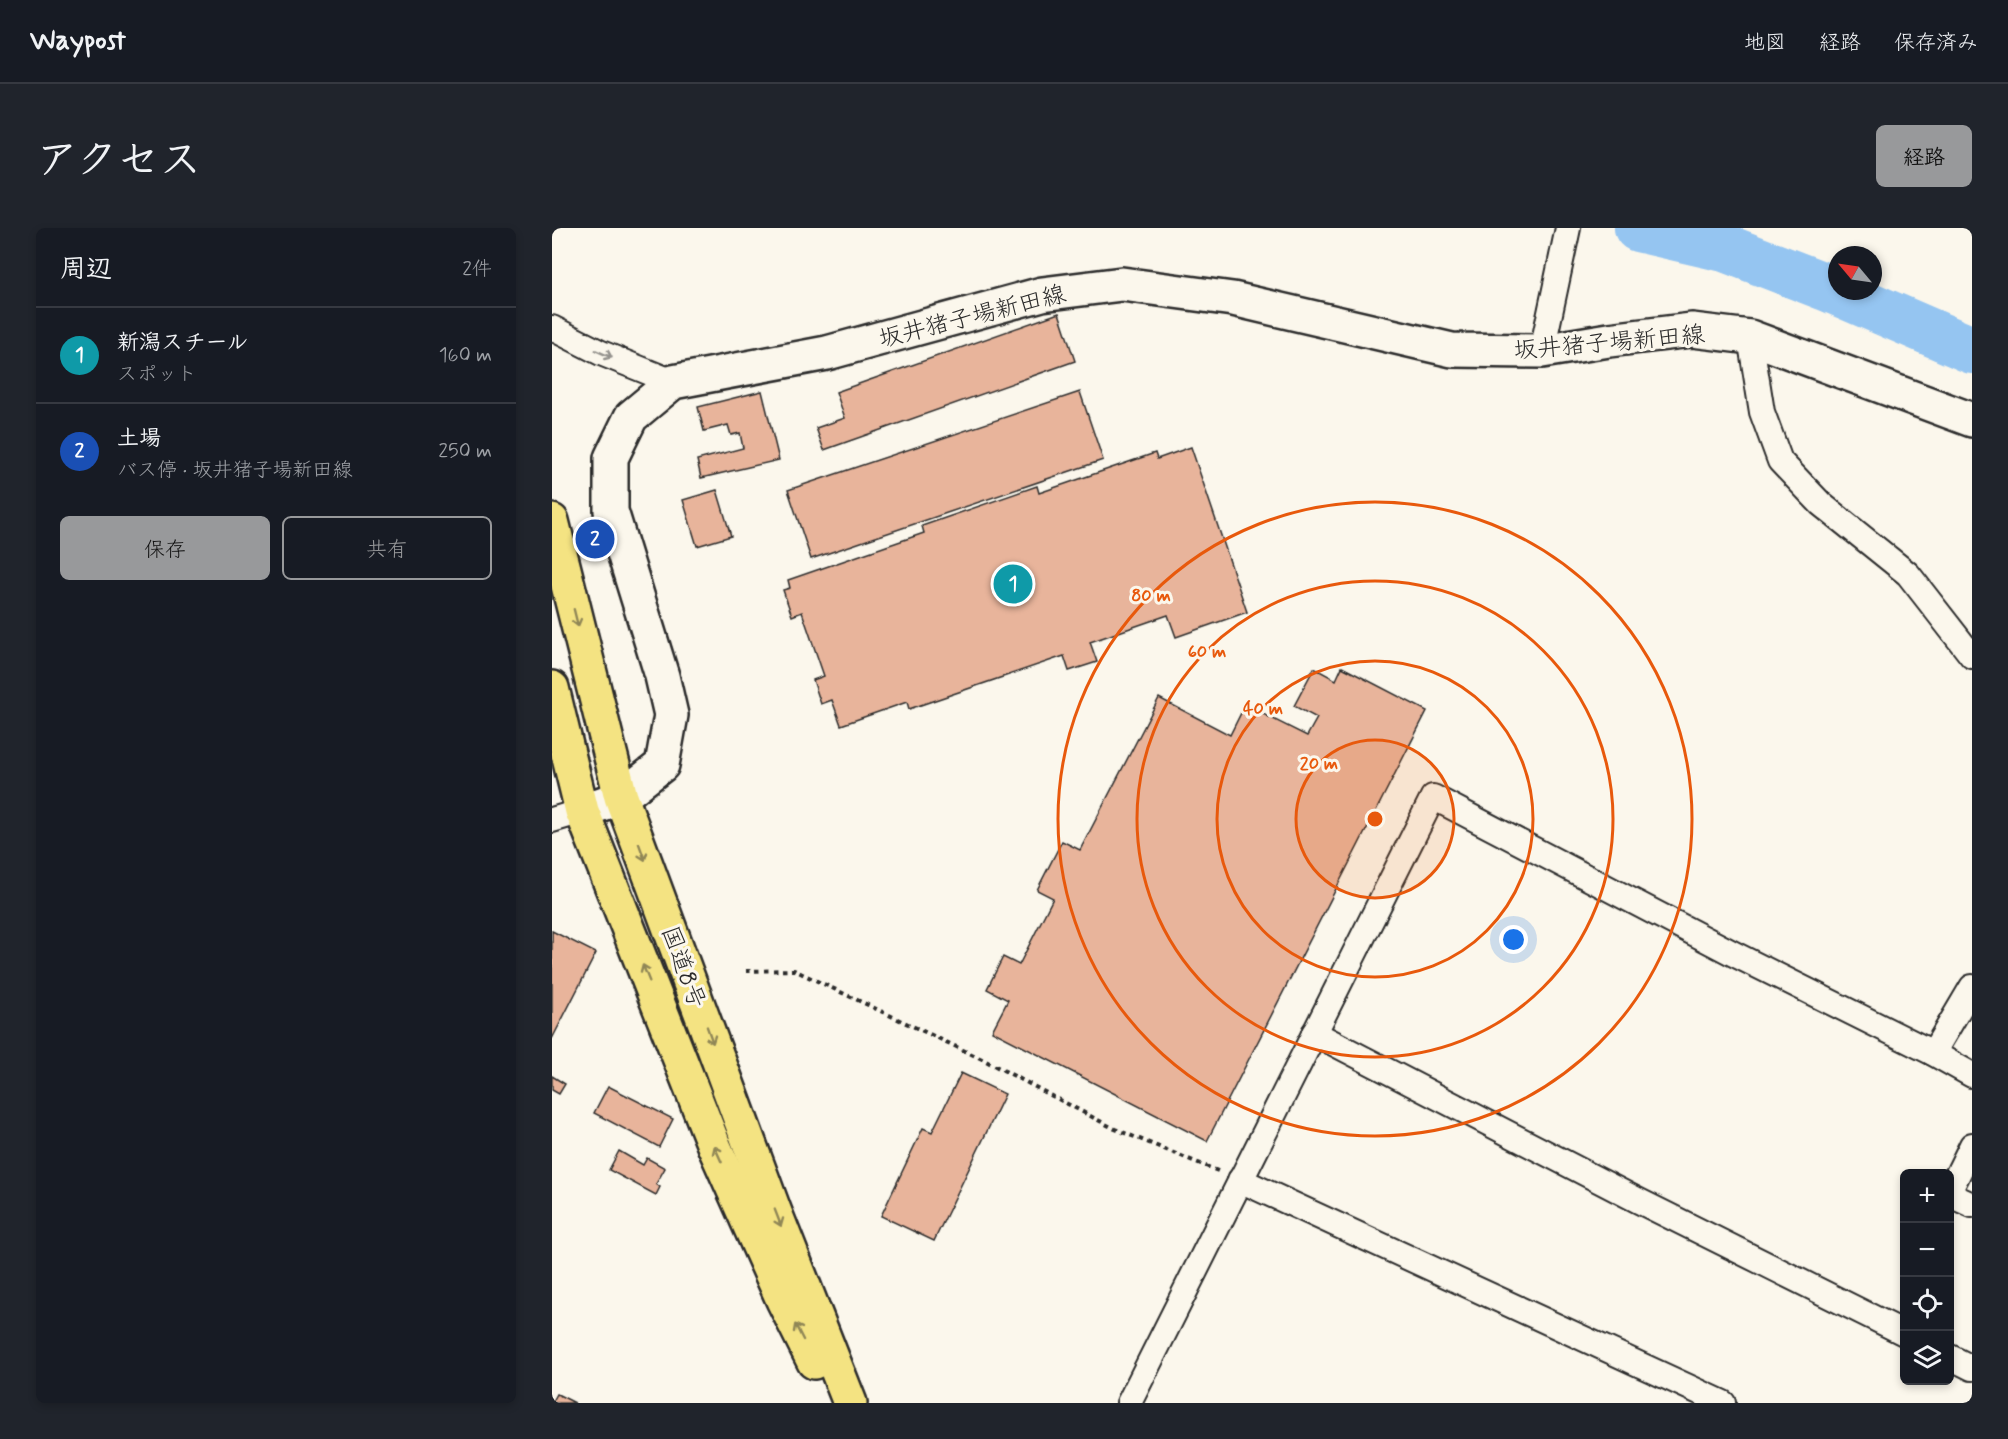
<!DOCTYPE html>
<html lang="ja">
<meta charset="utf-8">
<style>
:root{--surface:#171b24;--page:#20242c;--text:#f1f3f6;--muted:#9ea1a6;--line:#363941;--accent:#98999b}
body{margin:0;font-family:Mynerve,"Klee One",sans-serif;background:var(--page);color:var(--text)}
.controls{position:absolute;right:18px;bottom:18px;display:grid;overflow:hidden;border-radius:9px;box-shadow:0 3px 9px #0003}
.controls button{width:54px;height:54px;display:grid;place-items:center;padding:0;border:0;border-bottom:2px solid var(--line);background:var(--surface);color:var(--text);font:30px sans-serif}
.compass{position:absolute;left:1276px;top:18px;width:54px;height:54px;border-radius:50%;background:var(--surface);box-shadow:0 3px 9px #0003;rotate:299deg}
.you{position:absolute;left:962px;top:712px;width:21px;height:21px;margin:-15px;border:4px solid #fff;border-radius:50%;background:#1a73e8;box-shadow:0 0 0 9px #1a73e833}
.badge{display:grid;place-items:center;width:39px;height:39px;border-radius:50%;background:var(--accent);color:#fff;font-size:20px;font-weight:700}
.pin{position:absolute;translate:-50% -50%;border:3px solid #fff;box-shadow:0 2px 6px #0006}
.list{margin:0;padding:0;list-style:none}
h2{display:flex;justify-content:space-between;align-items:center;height:78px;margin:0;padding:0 24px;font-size:26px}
h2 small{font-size:20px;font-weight:400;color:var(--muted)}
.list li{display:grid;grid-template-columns:39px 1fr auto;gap:18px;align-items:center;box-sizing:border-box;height:96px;padding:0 24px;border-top:2px solid var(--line)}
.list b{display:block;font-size:22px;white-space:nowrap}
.list p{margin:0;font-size:20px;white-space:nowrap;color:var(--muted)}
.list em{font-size:20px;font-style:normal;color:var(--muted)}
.actions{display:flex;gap:12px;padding:18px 24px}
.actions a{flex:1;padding:14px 0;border:2px solid var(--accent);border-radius:9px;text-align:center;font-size:21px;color:var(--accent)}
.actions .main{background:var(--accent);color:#111}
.icon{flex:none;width:33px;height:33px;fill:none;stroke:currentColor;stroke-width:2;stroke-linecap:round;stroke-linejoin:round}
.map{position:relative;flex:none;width:1420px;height:1175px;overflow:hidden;border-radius:9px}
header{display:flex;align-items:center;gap:36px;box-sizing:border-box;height:84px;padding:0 30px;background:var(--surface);border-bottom:2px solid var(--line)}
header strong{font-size:28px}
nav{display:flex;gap:33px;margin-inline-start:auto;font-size:21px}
.intro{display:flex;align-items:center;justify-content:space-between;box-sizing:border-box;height:144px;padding:0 36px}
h1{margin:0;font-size:42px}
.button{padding:15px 27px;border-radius:9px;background:var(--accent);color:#111;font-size:21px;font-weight:700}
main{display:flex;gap:36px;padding:0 36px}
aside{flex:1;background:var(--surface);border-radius:9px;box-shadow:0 3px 9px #0003}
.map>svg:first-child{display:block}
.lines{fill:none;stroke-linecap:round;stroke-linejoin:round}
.river{stroke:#95c5f1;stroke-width:48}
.building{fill:#e8b49b;stroke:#2b2b2b;stroke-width:1.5}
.street-casing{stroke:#2b2b2b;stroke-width:28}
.secondary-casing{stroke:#2b2b2b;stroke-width:38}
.highway-casing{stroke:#2b2b2b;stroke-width:38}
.path{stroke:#2b2b2b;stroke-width:4;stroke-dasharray:4.5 4.5;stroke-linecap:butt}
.street{stroke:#fbf7ec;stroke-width:24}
.secondary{stroke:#fbf7ec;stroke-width:33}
.highway{stroke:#f4e382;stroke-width:33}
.oneway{stroke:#93918c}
.oneway2{stroke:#908756}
.ring{fill:none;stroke:#e8590c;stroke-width:3}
.labels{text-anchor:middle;stroke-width:6;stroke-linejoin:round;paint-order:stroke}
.street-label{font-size:24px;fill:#2b2b2b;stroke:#fbf7ec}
.centre{fill:#e8590c;stroke:#fbf7ec;stroke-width:3}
.ring-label{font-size:18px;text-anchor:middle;font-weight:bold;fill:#e8590c;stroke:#fbf7ec;stroke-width:6;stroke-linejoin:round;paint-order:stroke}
</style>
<header>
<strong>Waypost</strong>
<nav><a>地図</a><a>経路</a><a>保存済み</a></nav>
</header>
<div class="intro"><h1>アクセス</h1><a class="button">経路</a></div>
<main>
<aside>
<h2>周辺<small>2件</small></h2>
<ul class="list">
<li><span class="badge" style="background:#0f9aa8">1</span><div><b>新潟スチール</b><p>スポット</p></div><em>160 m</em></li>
<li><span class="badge" style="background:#1a4fb4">2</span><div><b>土場</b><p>バス停 · 坂井猪子場新田線</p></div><em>250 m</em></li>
</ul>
<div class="actions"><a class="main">保存</a><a>共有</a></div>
</aside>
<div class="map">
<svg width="1420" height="1175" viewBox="0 0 1420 1175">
<rect width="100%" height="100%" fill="#fbf7ec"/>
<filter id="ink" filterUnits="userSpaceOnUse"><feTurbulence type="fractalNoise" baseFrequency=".0167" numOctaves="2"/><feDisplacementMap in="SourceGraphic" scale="12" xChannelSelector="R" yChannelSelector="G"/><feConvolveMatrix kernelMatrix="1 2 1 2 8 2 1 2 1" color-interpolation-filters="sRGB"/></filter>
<g filter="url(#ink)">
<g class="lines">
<path class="river" d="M1086,0L1173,20L1274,59L1420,122"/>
</g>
<g class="building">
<path d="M507,85L523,133L272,222L264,200L293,190L284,164Z"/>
<path d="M210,163L227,232L149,250L145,232L191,220L188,205L179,207L176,197L152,203L146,179Z"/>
<path d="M528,164L551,232L259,331L236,262Z"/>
<path d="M639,219L695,384L624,409L616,387L538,414L545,434L517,443L512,428L357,481L355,474L289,497L280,472L269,476L261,452L272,448L250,384L240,388L231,362L238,360L236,352L372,305L370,298L485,258L487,265L603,225L605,231Z"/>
<path d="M165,262L179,308L145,318L131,272Z"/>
<path d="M790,439L875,483L655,913L440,803L456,772L435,761L451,729L467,737L501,670L485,662L510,613L528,622L607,470L678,507L693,477L755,508L765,490L742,478L762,440L784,452Z"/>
<path d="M0,703L44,725L0,811Z"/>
<path d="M409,845L453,866L382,1013L329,988L371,900L380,904Z"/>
<path d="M0,848L13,856L7,866L0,862Z"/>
<path d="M56,858L121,891L107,919L42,885Z"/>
<path d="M67,923L91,937L95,930L113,940L104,956L108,959L104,967L57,942Z"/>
<path d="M5,1166L23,1175H0Z"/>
</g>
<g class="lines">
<g class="street-casing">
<g id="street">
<path d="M0,100L49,125L121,154"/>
<path d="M1198,109L1210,184L1228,233L1269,276L1356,346L1420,428"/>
<path d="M990,123L1016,0"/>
<path d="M0,592L30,583"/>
<path d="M762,805L1087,973L1352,1105"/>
<path d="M1381,825L1420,759"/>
<path d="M688,952L1171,1175"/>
<path d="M1398,962L1420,917"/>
<path d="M1398,967L1420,977"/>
<path d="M1398,1129L1420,1140"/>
<path d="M577,1175L881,569L1182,726L1381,825L1420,847"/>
</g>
</g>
<g class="secondary-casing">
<path id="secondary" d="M30,583L69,569L110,537L119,487L110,448L59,283V230L79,189L121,154L275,125L490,66L570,56L681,71L900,122L990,123L1057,112L1140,102L1198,109L1420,192"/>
</g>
<g class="highway-casing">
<g id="highway">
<path d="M0,293L69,569L222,982L298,1175"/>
<path d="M0,460L30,583L163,920L231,1072L262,1134"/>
</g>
</g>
<path class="path" d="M194,743L242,742L430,831L563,901L666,943"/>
<use href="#street" class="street"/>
<use href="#secondary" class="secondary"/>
<use href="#highway" class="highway"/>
</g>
<defs><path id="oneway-shaft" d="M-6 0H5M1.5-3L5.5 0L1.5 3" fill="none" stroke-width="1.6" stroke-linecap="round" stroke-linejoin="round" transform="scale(1.5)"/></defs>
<use class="oneway" href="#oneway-shaft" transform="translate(52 126) rotate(24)"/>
<g class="oneway2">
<use href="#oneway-shaft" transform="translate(24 390) rotate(76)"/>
<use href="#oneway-shaft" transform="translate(90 624) rotate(70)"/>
<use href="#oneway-shaft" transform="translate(94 745) rotate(-112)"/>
<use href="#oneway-shaft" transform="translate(158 807) rotate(70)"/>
<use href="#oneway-shaft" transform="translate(166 926) rotate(-114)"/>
<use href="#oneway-shaft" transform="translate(226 990) rotate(69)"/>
<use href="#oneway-shaft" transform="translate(247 1104) rotate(-117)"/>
</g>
</g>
<circle cx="823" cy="591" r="79" fill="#e8590c" fill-opacity=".12"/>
<g class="ring">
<circle cx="823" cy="591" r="79"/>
<circle cx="823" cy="591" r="158"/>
<circle cx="823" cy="591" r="238"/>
<circle cx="823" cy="591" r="317"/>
</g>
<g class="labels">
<g class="street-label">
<text transform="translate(420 88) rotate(-14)" y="8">坂井猪子場新田線</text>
<text transform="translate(1057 114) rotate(-5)" y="8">坂井猪子場新田線</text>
<text transform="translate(132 739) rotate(70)" y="8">国道8号</text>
</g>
</g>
<circle cx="823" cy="591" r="9" class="centre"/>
<g class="ring-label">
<text x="599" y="373">80 m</text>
<text x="655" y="429">60 m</text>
<text x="711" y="486">40 m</text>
<text x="767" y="541">20 m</text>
</g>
</svg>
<div class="controls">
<button>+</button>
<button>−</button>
<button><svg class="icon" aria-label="locate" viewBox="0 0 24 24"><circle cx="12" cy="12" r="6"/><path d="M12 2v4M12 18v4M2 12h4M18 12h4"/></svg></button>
<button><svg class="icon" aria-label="layers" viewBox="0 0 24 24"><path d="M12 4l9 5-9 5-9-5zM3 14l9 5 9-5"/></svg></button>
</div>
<svg class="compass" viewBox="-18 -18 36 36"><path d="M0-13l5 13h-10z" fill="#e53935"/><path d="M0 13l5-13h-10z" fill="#9ea1a6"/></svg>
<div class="you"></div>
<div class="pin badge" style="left:461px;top:356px;background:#0f9aa8">1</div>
<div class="pin badge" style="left:43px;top:311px;background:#1a4fb4">2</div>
</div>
</main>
